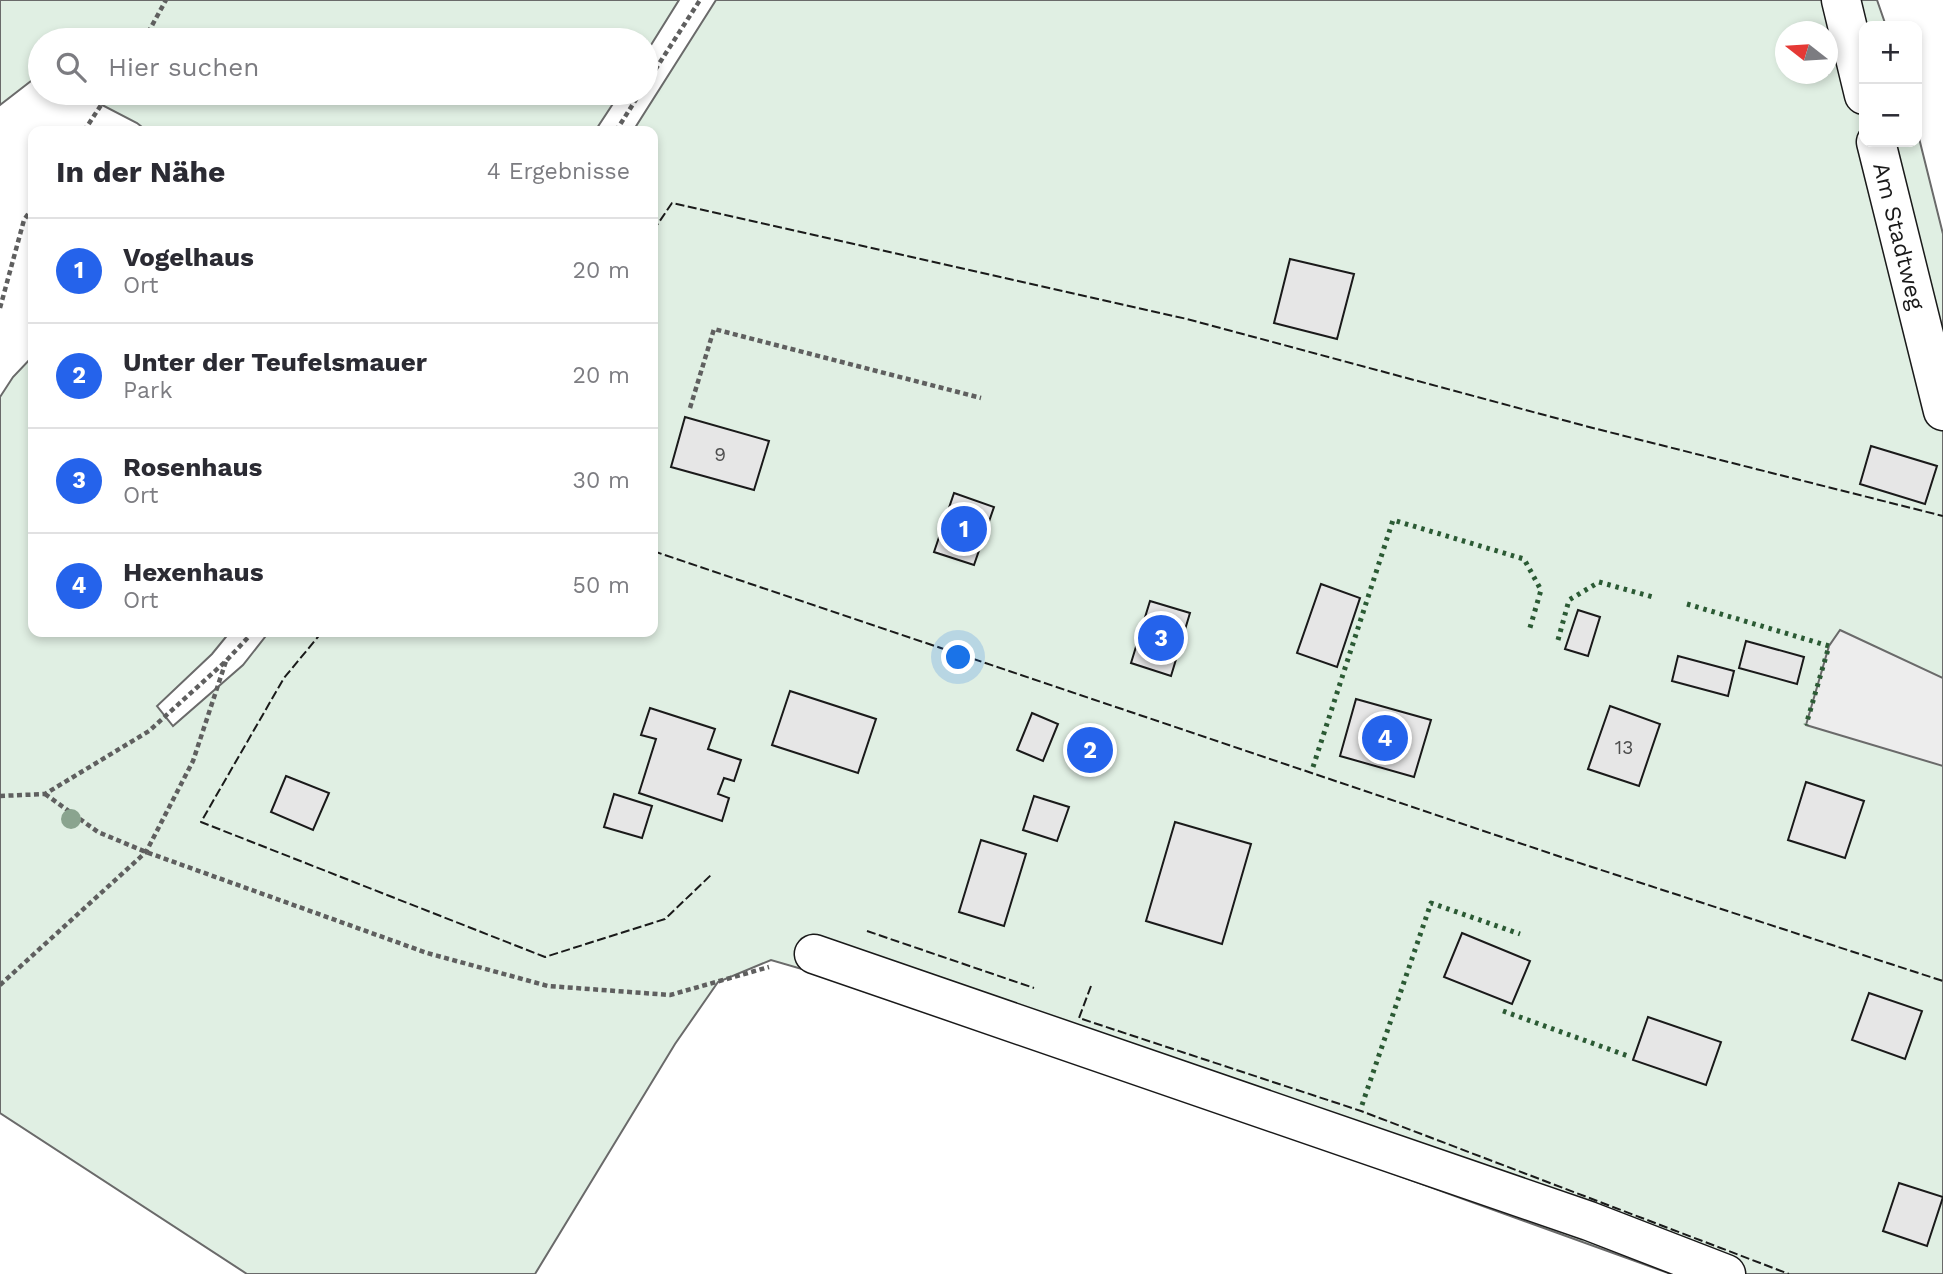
<!DOCTYPE html>
<html lang="de">
<meta charset="utf-8">
<style>
:root{--surface:#fff;--page:#f2f2f3;--text:#2b2b33;--muted:#7c7c81;--line:#e1e1e2;--accent:#2563eb}
body{margin:0;font-family:"Work Sans",sans-serif;background:var(--page);color:var(--text)}
.controls{position:absolute;right:21px;top:21px;display:grid;overflow:hidden;border-radius:14px;box-shadow:0 4px 10px #0003}
.controls button{width:63px;height:63px;display:grid;place-items:center;padding:0;border:0;border-bottom:2px solid var(--line);background:var(--surface);color:var(--text);font:35px sans-serif}
.compass{position:absolute;left:1775px;top:21px;width:63px;height:63px;border-radius:50%;background:var(--surface);box-shadow:0 4px 10px #0003;rotate:287deg}
.you{position:absolute;left:959px;top:658px;width:24px;height:24px;margin:-18px;border:5px solid #fff;border-radius:50%;background:#1a73e8;box-shadow:0 0 0 10px #1a73e833}
.badge{display:grid;place-items:center;width:46px;height:46px;border-radius:50%;background:var(--accent);color:#fff;font-size:23px;font-weight:700}
.pin{position:absolute;translate:-50% -50%;border:4px solid #fff;box-shadow:0 2px 7px #0006}
.list{margin:0;padding:0;list-style:none}
h2{display:flex;justify-content:space-between;align-items:center;height:91px;margin:0;padding:0 28px;font-size:30px}
h2 small{font-size:23px;font-weight:400;color:var(--muted)}
.list li{display:grid;grid-template-columns:46px 1fr auto;gap:21px;align-items:center;box-sizing:border-box;height:105px;padding:0 28px;border-top:2px solid var(--line)}
.list b{display:block;font-size:26px;white-space:nowrap}
.list p{margin:0;font-size:23px;white-space:nowrap;color:var(--muted)}
.list em{font-size:23px;font-style:normal;color:var(--muted)}
.icon{flex:none;width:38px;height:38px;fill:none;stroke:currentColor;stroke-width:2;stroke-linecap:round;stroke-linejoin:round}
.map{position:relative;flex:none;width:1943px;height:1274px;overflow:hidden}
.search{position:absolute;background:var(--surface);box-shadow:0 4px 10px #0003;left:28px;top:28px;width:630px;height:77px;display:flex;align-items:center;gap:18px;box-sizing:border-box;padding:0 24px;border-radius:38px;color:var(--muted);font-size:26px}
.panel{position:absolute;background:var(--surface);box-shadow:0 4px 10px #0003;left:28px;top:126px;width:630px;height:511px;border-radius:14px}
.map>svg:first-child{display:block}
.green{fill:#e0efe3;stroke:#6a6a6a;stroke-width:2;fill-rule:evenodd}
.parking{fill:#ededed;stroke:#6a6a6a;stroke-width:2}
.building{fill:#e6e6e6;stroke:#1a1a1a;stroke-width:2}
.lines{fill:none;stroke-linecap:round;stroke-linejoin:round}
.minor-casing{stroke:#1a1a1a;stroke-width:41}
.path{stroke:#5f5f5f;stroke-width:4.5;stroke-dasharray:5 3.5;stroke-linecap:butt}
.minor{stroke:#fff;stroke-width:38}
.hedge{stroke:#2b5a34;stroke-width:5;stroke-dasharray:3.5 5;stroke-linecap:butt}
.fence{stroke:#1a1a1a;stroke-width:2;stroke-dasharray:9 3.5;stroke-linecap:butt}
.tree{fill:#8aa48f}
.labels{text-anchor:middle;stroke-width:5;stroke-linejoin:round;paint-order:stroke}
.number-label{font-size:19px;fill:#4d4d4d}
.street-label{font-size:23px;fill:#1a1a1a;stroke:#fff}
</style>
<div class="map">
<svg width="1943" height="1274" viewBox="0 0 1943 1274">
<rect width="100%" height="100%" fill="#fff"/>
<g class="green">
<path d="M0,0H679L646,53V40H40V74L0,105Z"/>
<path d="M716,0H1877L1886,26H1864V142H1917V130L1943,234V1274H1671L926,1005L771,960L718,982L675,1044L535,1274H247L0,1113V397L13,377L33,356V632H230L212,654L157,706L173,726L243,665L269,632H653V131H633ZM1786,32H1828V74H1786Z"/>
<path d="M79,93H620L595,131H147L137,123Z"/>
</g>
<path class="parking" d="M1840,630L1943,678V766L1806,725L1829,646Z"/>
<g class="building">
<path d="M1290,259L1354,274L1337,339L1274,323Z"/>
<path d="M685,417L769,441L754,490L671,467Z"/>
<path d="M1871,446L1937,466L1925,504L1860,484Z"/>
<path d="M954,493L994,507L974,565L934,552Z"/>
<path d="M1321,584L1360,598L1337,667L1297,653Z"/>
<path d="M1150,601L1190,613L1171,676L1131,663Z"/>
<path d="M1578,610L1600,617L1588,656L1565,649Z"/>
<path d="M1746,641L1804,657L1797,684L1739,668Z"/>
<path d="M1678,656L1734,671L1728,696L1672,681Z"/>
<path d="M790,691L876,719L858,773L772,745Z"/>
<path d="M1356,699L1431,720L1414,777L1340,756Z"/>
<path d="M1610,706L1660,724L1639,786L1588,769Z"/>
<path d="M650,708L715,729L708,749L741,760L734,781L724,778L718,794L729,798L722,821L639,793L656,739L641,735Z"/>
<path d="M1032,713L1058,724L1043,761L1017,750Z"/>
<path d="M286,776L329,793L313,830L271,812Z"/>
<path d="M1806,782L1864,801L1845,858L1788,840Z"/>
<path d="M614,794L652,806L642,838L604,827Z"/>
<path d="M1034,796L1069,807L1057,841L1023,830Z"/>
<path d="M1175,822L1251,844L1222,944L1146,921Z"/>
<path d="M981,840L1026,854L1004,926L959,912Z"/>
<path d="M1462,933L1530,961L1512,1004L1444,977Z"/>
<path d="M1869,993L1922,1011L1905,1059L1852,1040Z"/>
<path d="M1648,1017L1721,1042L1706,1085L1633,1060Z"/>
<path d="M1899,1183L1943,1197L1927,1246L1883,1231Z"/>
</g>
<g class="lines">
<g class="minor-casing">
<g id="minor">
<path d="M1841,0L1864,95"/>
<path d="M1876,142L1943,411"/>
<path d="M814,954L1589,1221L1726,1274"/>
</g>
</g>
<g class="path">
<path d="M144,40L166,0"/>
<path d="M646,84L700,0"/>
<path d="M84,131L109,93"/>
<path d="M616,131L640,93"/>
<path d="M0,308L24,220L33,207"/>
<path d="M690,408L714,329L981,398"/>
<path d="M45,794L98,832L146,852L427,953L548,986L670,995L769,967"/>
<path d="M0,796L45,794L149,731L226,661L253,632"/>
<path d="M0,985L146,852L193,761L226,661"/>
</g>
<use href="#minor" class="minor"/>
<g class="hedge">
<path d="M1687,604L1829,646L1806,725"/>
<path d="M1558,640L1569,600L1599,582L1653,597"/>
<path d="M1313,767L1393,520L1524,559L1541,590L1529,631"/>
<path d="M1503,1011L1628,1056"/>
<path d="M1362,1105L1431,903L1520,934"/>
</g>
<g class="fence">
<path d="M653,231L672,203L1187,319L1589,427L1943,516"/>
<path d="M653,551L1555,855L1943,981"/>
<path d="M322,632L284,678L201,822L545,957L665,919L712,874"/>
<path d="M867,931L1034,988"/>
<path d="M1091,986L1079,1018L1361,1111L1789,1274"/>
</g>
</g>
<circle class="tree" cx="71" cy="819" r="10"/>
<g class="labels">
<g class="number-label">
<text x="720" y="461">9</text>
<text x="1624" y="754">13</text>
</g>
<g class="street-label">
<text transform="translate(1899 236) rotate(76)" y="8">Am Stadtweg</text>
</g>
</g>
</svg>
<div class="controls">
<button>+</button>
<button>−</button>
</div>
<svg class="compass" viewBox="-18 -18 36 36"><path d="M0-13l5 13h-10z" fill="#e53935"/><path d="M0 13l5-13h-10z" fill="#7c7c81"/></svg>
<div class="you"></div>
<div class="pin badge" style="left:964px;top:529px">1</div>
<div class="pin badge" style="left:1090px;top:750px">2</div>
<div class="pin badge" style="left:1161px;top:638px">3</div>
<div class="pin badge" style="left:1385px;top:738px">4</div>
<div class="search"><svg class="icon" aria-label="search" viewBox="0 0 24 24"><circle cx="10" cy="10" r="6"/><path d="M15 15l6 6"/></svg>Hier suchen</div>
<section class="panel">
<h2>In der Nähe<small>4 Ergebnisse</small></h2>
<ul class="list">
<li><span class="badge">1</span><div><b>Vogelhaus</b><p>Ort</p></div><em>20 m</em></li>
<li><span class="badge">2</span><div><b>Unter der Teufelsmauer</b><p>Park</p></div><em>20 m</em></li>
<li><span class="badge">3</span><div><b>Rosenhaus</b><p>Ort</p></div><em>30 m</em></li>
<li><span class="badge">4</span><div><b>Hexenhaus</b><p>Ort</p></div><em>50 m</em></li>
</ul>
</section>
</div>
